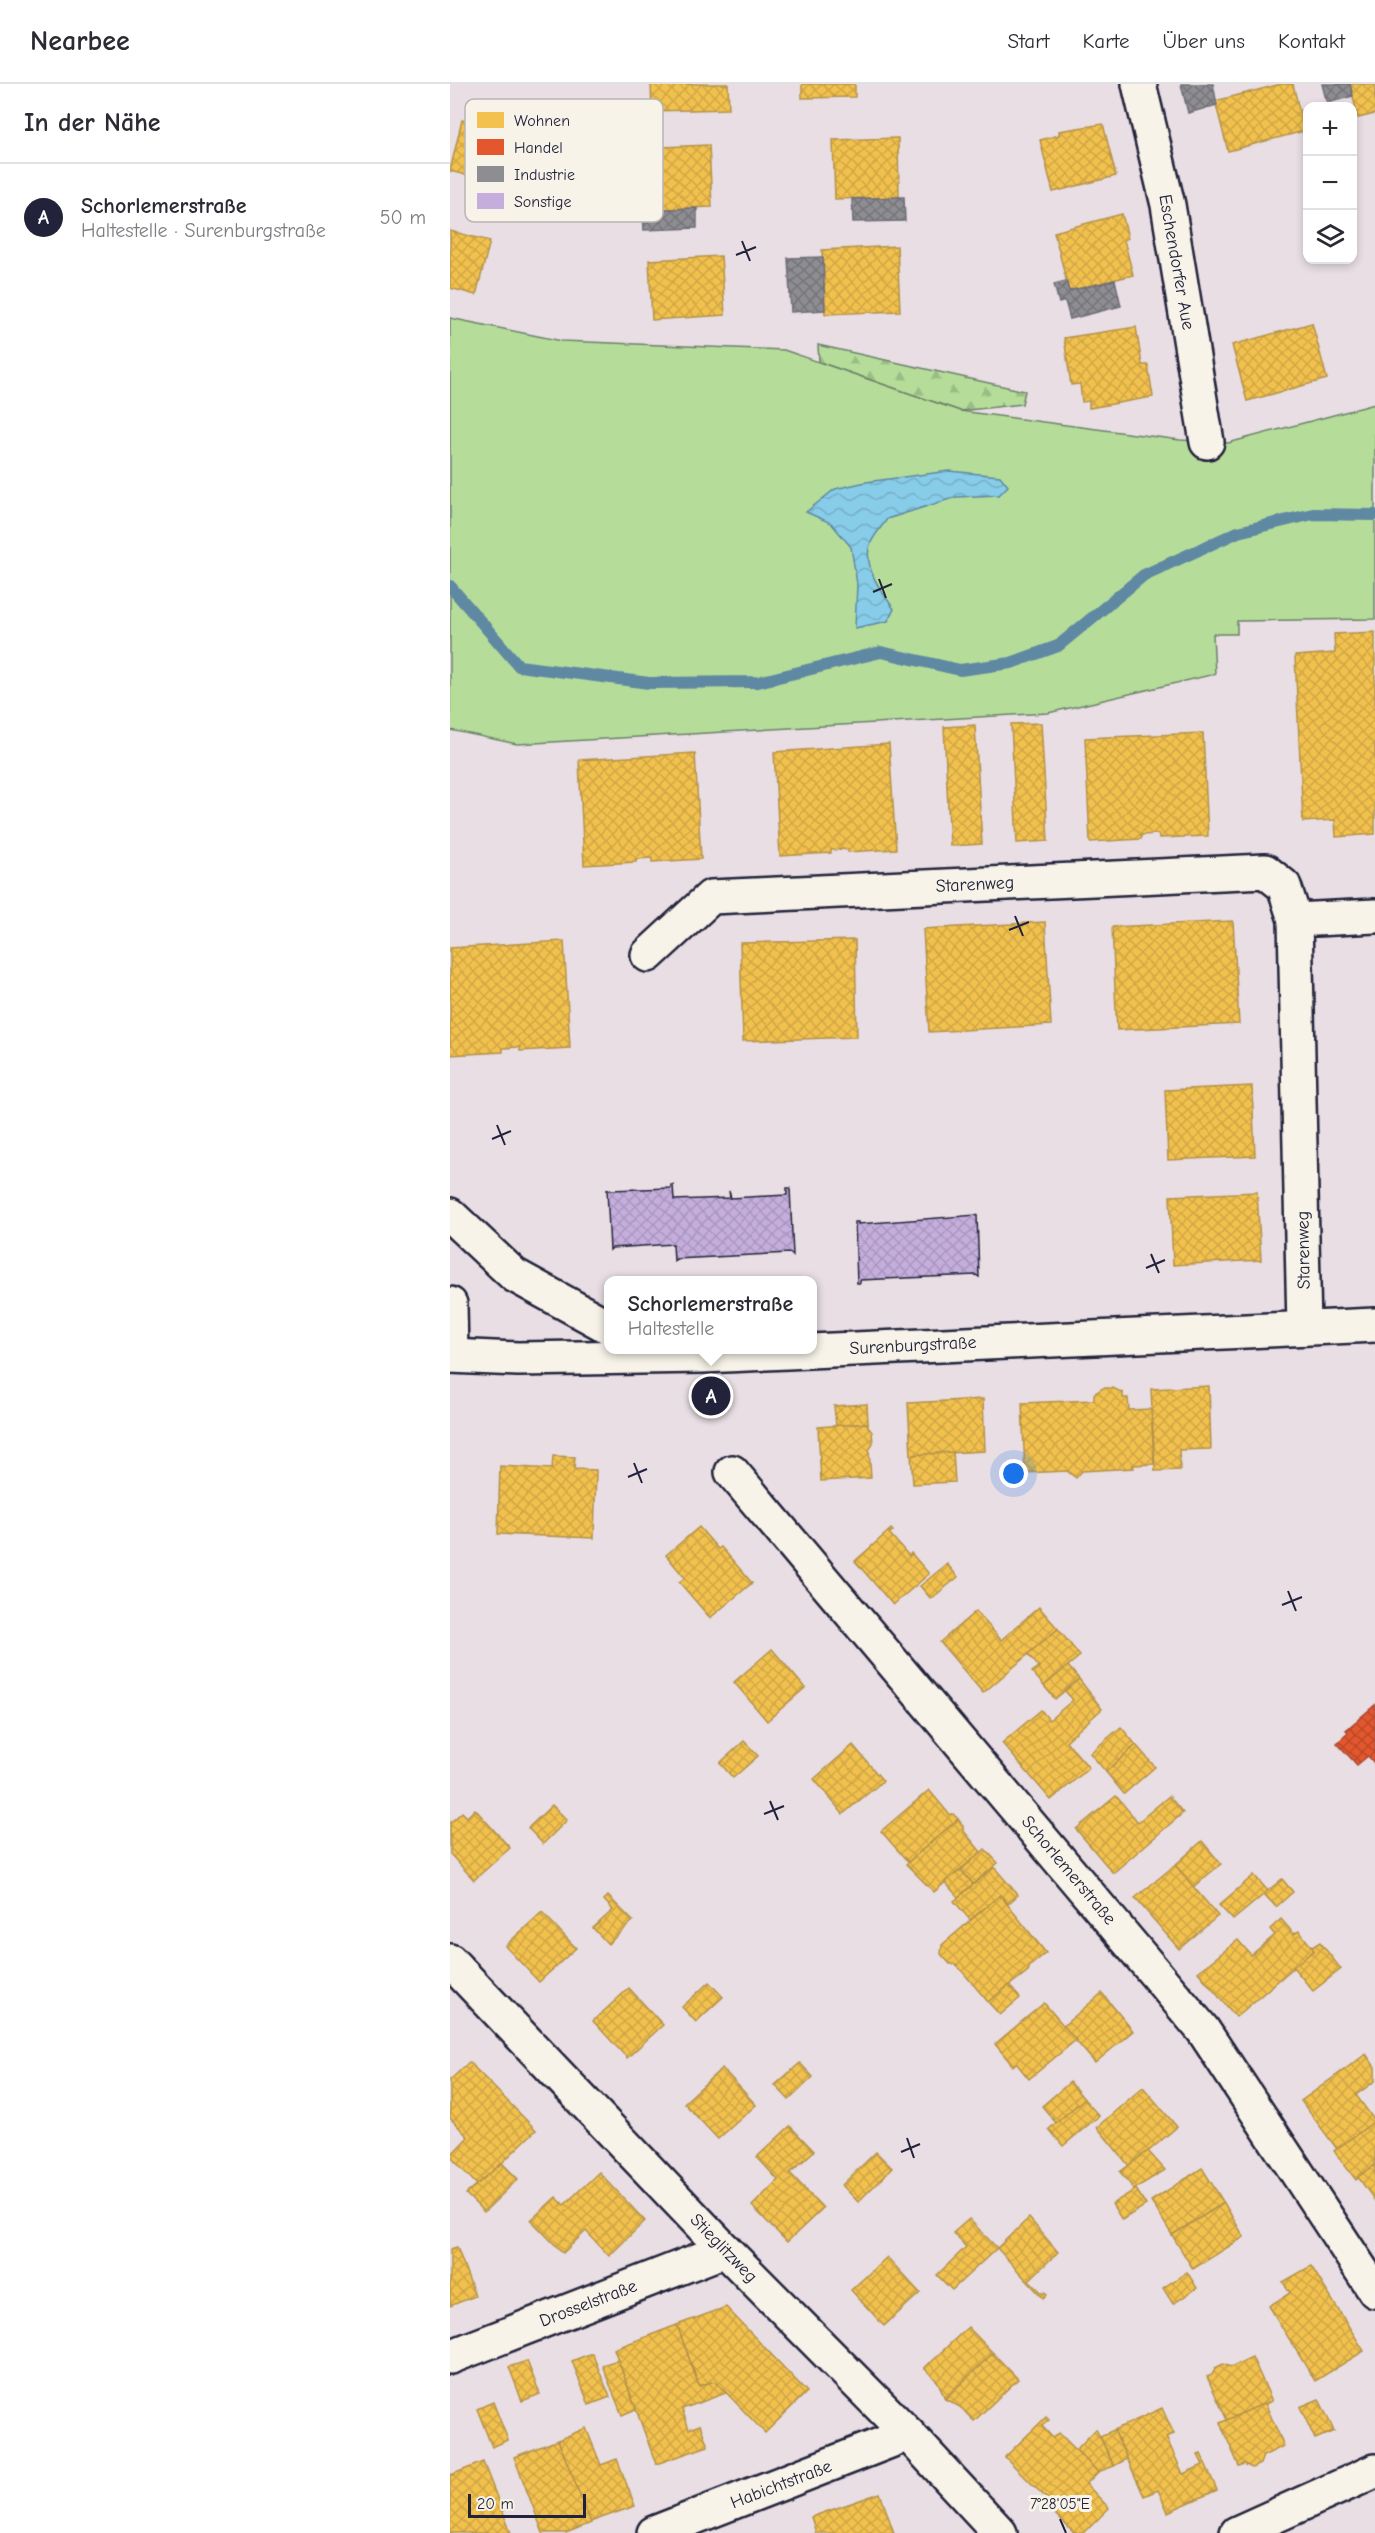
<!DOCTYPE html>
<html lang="de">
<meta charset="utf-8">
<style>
:root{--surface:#fff;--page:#f2f2f3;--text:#2b2b33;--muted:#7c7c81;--line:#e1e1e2;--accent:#22223b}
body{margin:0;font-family:"Comic Neue",sans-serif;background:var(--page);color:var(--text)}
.controls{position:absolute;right:18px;top:18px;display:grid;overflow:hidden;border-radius:12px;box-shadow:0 3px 9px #0003}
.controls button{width:54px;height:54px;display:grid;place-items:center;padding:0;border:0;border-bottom:2px solid var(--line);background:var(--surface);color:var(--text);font:30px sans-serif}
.scale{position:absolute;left:18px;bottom:15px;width:118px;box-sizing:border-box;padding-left:6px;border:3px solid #22223b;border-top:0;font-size:16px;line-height:21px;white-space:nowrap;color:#22223b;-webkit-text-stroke:4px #f7f3e8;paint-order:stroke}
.you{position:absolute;left:564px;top:1390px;width:21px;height:21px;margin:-15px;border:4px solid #fff;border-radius:50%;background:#1a73e8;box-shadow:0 0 0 9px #1a73e833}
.badge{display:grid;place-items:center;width:39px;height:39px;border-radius:50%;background:var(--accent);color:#fff;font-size:20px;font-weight:700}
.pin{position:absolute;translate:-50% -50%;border:3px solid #fff;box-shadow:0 2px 6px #0006}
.popup{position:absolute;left:154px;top:1192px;width:213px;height:78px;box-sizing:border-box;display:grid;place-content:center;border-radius:12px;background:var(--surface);filter:drop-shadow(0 2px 4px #0005);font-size:20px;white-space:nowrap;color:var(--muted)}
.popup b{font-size:22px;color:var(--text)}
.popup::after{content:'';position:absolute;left:50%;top:100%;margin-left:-12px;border:12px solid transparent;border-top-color:var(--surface)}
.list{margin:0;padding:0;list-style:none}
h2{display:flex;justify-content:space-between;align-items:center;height:78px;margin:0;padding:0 24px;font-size:26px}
h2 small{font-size:20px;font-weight:400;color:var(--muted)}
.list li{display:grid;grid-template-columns:39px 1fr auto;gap:18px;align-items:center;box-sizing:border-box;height:108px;padding:0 24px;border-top:2px solid var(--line)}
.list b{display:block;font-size:22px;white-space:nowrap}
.list p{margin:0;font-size:20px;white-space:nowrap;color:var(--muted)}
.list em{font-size:20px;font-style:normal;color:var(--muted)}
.icon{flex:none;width:33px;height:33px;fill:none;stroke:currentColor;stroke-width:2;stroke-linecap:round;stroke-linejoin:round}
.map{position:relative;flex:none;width:925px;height:2449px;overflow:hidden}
header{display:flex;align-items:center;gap:36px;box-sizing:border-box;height:84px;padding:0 30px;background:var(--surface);border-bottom:2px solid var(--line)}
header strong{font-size:28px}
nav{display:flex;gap:33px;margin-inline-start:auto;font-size:21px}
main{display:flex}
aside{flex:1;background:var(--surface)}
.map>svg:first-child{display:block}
.forest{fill:url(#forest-firs);stroke:#6c806a;stroke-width:1.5}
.park{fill:#b5dd99;stroke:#6c806a;stroke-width:1.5}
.water{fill:url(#water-waves);stroke:#5f88a3;stroke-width:1.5}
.homes{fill:url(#homes-cross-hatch);stroke:#b49148;stroke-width:1.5}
.shops{fill:url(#shops-cross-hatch);stroke:#aa4732;stroke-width:1.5}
.industry{fill:url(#industry-cross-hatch);stroke:#6d6d78;stroke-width:1.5}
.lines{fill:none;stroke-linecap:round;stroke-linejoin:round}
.stream{stroke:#5f88a3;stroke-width:12}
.building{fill:url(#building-cross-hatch);stroke:#22223b;stroke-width:1.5}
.minor-casing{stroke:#22223b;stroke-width:38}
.tertiary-casing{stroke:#22223b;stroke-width:38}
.minor{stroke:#f7f3e8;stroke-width:33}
.tertiary{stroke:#f7f3e8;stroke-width:33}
.ticks{fill:none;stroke:#22223b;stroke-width:2}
.labels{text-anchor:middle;stroke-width:6;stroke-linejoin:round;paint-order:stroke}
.street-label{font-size:18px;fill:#22223b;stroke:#f7f3e8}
.key{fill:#f7f3e8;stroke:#b7b4b4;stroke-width:1.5}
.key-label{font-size:16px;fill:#22223b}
.ticks-label{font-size:15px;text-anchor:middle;fill:#22223b;stroke:#f7f3e8;stroke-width:6;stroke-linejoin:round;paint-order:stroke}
</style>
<header>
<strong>Nearbee</strong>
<nav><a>Start</a><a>Karte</a><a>Über uns</a><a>Kontakt</a></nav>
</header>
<main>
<aside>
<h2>In der Nähe<small></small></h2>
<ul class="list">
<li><span class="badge">A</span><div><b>Schorlemerstraße</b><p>Haltestelle · Surenburgstraße</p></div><em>50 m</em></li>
</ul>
</aside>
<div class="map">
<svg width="925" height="2449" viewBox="0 0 925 2449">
<defs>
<pattern id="forest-firs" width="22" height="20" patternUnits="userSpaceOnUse" patternTransform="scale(1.5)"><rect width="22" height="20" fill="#b5dd99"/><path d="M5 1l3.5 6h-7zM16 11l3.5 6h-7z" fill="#9bbd85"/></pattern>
<pattern id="water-waves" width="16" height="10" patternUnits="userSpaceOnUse" patternTransform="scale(1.5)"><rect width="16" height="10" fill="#87cce8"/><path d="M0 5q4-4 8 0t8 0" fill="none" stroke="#74afc8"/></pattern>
<pattern id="homes-cross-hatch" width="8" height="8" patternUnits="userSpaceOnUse" patternTransform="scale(1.5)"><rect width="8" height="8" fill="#f2c14e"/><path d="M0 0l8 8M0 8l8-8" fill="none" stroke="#cfa645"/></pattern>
<pattern id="shops-cross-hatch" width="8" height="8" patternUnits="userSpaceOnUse" patternTransform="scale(1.5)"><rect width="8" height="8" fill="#e4572e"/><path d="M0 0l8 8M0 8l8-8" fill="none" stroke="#b84828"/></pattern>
<pattern id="industry-cross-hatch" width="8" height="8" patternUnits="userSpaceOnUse" patternTransform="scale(1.5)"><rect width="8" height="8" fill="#8d8d92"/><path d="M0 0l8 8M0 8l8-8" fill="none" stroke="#737378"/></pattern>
<pattern id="building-cross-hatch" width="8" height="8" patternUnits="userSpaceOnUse" patternTransform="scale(1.5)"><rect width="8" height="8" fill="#c5aedc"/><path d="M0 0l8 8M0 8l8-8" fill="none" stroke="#a995be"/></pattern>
</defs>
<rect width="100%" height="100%" fill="#e8dee4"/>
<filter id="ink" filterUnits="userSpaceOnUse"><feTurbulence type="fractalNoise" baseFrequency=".0167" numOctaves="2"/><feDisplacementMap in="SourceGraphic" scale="12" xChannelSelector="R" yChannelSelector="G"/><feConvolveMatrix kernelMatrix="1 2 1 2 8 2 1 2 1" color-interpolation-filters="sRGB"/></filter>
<g filter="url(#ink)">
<path class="forest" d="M368,261L575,307L572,320L510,327L369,278Z"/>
<path class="park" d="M0,234L112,257L334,266L510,327L730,356L778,359L925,320V535L787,537V550H763L765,590L598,629L67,660L0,646Z"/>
<path class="water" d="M499,387L550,392L558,402L549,411L506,413L437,435C431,444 421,454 419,464C415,487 432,508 444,525L438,537L405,544L407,500L401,463L381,439L356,428L385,405L416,398Z"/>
<g class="homes">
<path d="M201,0H278L279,25L202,27Z"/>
<path d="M352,0H405V13L352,14Z"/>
<path d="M831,0H843L854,47L778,67L765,17Z"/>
<path d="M900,0H925V30L908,34Z"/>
<path d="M12,36L75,54L62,103L0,87Z"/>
<path d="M653,40L666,92L603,108L590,56L609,51V47Z"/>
<path d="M448,54L449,113L385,115L383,56Z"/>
<path d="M259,61L262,123L190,126L188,64Z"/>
<path d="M672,130L678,154L674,156L683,191L619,207L604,148Z"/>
<path d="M0,147L40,157L26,211L0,204Z"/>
<path d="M447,162L450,227L375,230L372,166Z"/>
<path d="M271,172L275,231L202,236L199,176Z"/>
<path d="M862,239L877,295L797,317L782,261Z"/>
<path d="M686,243L692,281H698L703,313L639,324V317L632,318L630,300L621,301L614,254Z"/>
<path d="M925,548V750L886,753L885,736L853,738L845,572L885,569L884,550Z"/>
<path d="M591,639L598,757L567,759L561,640Z"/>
<path d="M525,641L532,760L500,762L494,643Z"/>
<path d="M753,649L758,752L709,754L708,750L691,751V755L640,758L635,654Z"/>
<path d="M439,660L446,765L398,768V765L381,766V769L330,772L324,668Z"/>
<path d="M245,669L251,775L202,778V774L186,775V778L134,781L129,676Z"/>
<path d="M783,837L789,940L667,946L662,843Z"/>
<path d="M595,838L601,941L479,948L473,845Z"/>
<path d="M405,856L407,953L293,957L290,859Z"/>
<path d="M114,857L120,964L70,967V963L53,964V968L0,971V864Z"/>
<path d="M802,1002L805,1072L718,1076L715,1006Z"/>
<path d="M807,1108L811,1176L723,1181L720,1112Z"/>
<path d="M759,1302L761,1365L729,1366L730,1386L705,1387L701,1305Z"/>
<path d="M653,1304H663L673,1309V1314H678L679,1326L701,1325L704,1380L683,1381L684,1384L632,1387L626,1394L617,1387L575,1389L572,1319L644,1316V1310Z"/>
<path d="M533,1315L535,1367L461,1371L458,1319Z"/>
<path d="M417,1320L418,1339L386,1342L384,1322Z"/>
<path d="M418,1339V1343L422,1348L423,1360L419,1366L421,1394L371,1397L368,1343Z"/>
<path d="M503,1368L505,1398L463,1400L461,1371Z"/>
<path d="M103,1372L125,1373L124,1385L146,1386L144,1454L48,1450L50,1382L102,1385Z"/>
<path d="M249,1443L268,1465L271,1463L302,1499L260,1534L229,1498L235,1494L216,1471Z"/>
<path d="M441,1445L443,1447L439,1449L459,1472L461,1469L479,1490L443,1521L405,1477Z"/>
<path d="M497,1480L508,1493L481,1515L470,1502Z"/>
<path d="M589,1523L608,1545L533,1609L490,1558L526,1527L551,1556Z"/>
<path d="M608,1545L630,1572L594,1602L582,1588L589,1583L578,1570Z"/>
<path d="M322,1565L355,1604L317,1637L284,1598Z"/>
<path d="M618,1582L629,1595L605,1615L594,1602Z"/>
<path d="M629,1595L652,1625L616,1657L639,1684L601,1716L552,1659L591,1626L599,1636L623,1616L615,1607Z"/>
<path d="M671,1643L686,1661L656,1688L640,1669Z"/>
<path d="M294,1657L308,1672L283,1694L270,1679Z"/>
<path d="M403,1661L433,1697L393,1730L364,1695Z"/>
<path d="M686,1661L705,1683L674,1710L656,1688Z"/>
<path d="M479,1706L499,1730H503L508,1735L458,1778L431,1747Z"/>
<path d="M666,1712L688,1738L719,1712L733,1729L663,1789L626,1745Z"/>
<path d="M102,1721L117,1736L93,1760L78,1744Z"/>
<path d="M25,1725L60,1764L24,1796L0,1770V1739L12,1728L17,1733Z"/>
<path d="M508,1735L513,1742V1746L531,1768L484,1808L456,1780Z"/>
<path d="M752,1757L771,1780L743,1803L725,1781Z"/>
<path d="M535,1765L548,1779L523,1800L511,1786Z"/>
<path d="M725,1781L768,1832L729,1865L685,1814Z"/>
<path d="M544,1783L568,1811L558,1820L550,1811L520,1836L504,1817Z"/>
<path d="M511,1786L523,1800L508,1813L495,1798Z"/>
<path d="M804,1791L818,1807L783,1836L769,1821Z"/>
<path d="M832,1795L843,1808L826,1823L814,1810Z"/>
<path d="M550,1811L596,1869L580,1882L578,1887L538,1918L506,1880H500L491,1870L492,1861Z"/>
<path d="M158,1812L183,1837L158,1860L143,1844L163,1826L154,1816Z"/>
<path d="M92,1828L126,1864L89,1898L55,1862Z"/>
<path d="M831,1835L844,1850L849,1847L864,1866L786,1933L748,1888L788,1856L801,1871L825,1851L820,1845Z"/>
<path d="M870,1858L891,1885L863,1907L843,1883L864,1866L862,1863Z"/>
<path d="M259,1898L273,1913L246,1938L232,1923Z"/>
<path d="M559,1901L570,1914L550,1931L538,1918Z"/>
<path d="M179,1904L213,1941L177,1974L143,1937Z"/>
<path d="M652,1909L683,1947L645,1979L613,1942Z"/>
<path d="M594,1919L626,1956L579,1995L566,1979L563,1982L545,1960Z"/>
<path d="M916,1970L925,1983V1997L906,2011L925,2037L887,2065L851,2017Z"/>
<path d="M19,1978L86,2046L28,2102L0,2072L18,2053L0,2034V1996Z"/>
<path d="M350,1979L363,1993L339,2016L325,2001Z"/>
<path d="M272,1984L306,2021L268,2055L234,2019Z"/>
<path d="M620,1998L634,2015L606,2039L592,2022Z"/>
<path d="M693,2003L727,2043L680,2083L647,2043Z"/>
<path d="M634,2015L649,2032L613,2062L599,2045Z"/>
<path d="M925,2037V2081L906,2096L884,2067Z"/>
<path d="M340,2042L364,2067L340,2089L373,2124L337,2158L302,2122L328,2096L307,2073Z"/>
<path d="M698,2067L715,2086L684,2105L670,2088Z"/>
<path d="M426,2068L442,2084L408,2118L392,2101Z"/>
<path d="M52,2079L68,2095L34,2128L16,2110Z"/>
<path d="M925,2081V2117L908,2093Z"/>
<path d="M752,2084L774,2119L722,2151L701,2117Z"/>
<path d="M149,2088L195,2137L159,2172L136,2147L113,2169L81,2136L106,2113L114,2121Z"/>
<path d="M686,2105L696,2121L672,2136L662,2120Z"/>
<path d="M774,2119L794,2153L743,2185L722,2151Z"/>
<path d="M579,2134L608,2168L579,2196L593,2210L595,2208L597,2210L593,2214L547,2164Z"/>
<path d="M519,2135L547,2164L502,2206L487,2191L516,2163L503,2149Z"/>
<path d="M7,2163L25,2212L0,2222V2165Z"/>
<path d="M437,2173L470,2209L434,2242L401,2206Z"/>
<path d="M861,2182L914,2267L865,2297L819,2222L840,2209L833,2198Z"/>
<path d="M737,2188L747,2204L723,2220L713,2204Z"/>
<path d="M276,2223L357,2308L315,2349L265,2297L249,2302L227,2241Z"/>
<path d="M227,2241L249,2302L265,2297L276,2309L232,2325L239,2345L250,2341L258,2362L206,2380L164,2265Z"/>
<path d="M518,2243L543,2269L495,2315L488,2298L474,2284Z"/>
<path d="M142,2269L160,2313L139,2321L122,2277Z"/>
<path d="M543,2269L568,2295L524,2337L510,2323L495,2315Z"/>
<path d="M802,2273L822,2317L777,2336L757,2293L762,2291L765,2284L773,2280L781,2283Z"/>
<path d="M168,2276L186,2325L172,2331L152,2281Z"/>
<path d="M77,2277L90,2310L72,2317L59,2283Z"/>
<path d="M869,2315L884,2347L865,2355L850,2323Z"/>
<path d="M43,2318L58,2356L42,2363L27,2325Z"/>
<path d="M815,2319L834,2362L813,2372L810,2380L802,2384L794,2380L789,2382L770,2339Z"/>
<path d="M712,2324L724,2350L716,2353L733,2390L753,2381L748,2371L751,2370L767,2406L718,2428L708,2406L694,2412L664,2346Z"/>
<path d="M596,2333L599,2336L592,2342L603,2354L609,2349L648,2388L636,2400L659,2424L634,2449H624L592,2417L596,2414L555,2373Z"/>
<path d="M136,2344L151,2381L167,2375L185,2422L140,2438L108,2356Z"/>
<path d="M646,2345L664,2382L648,2388L626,2366Z"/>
<path d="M664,2346L677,2375L664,2382L650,2352Z"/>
<path d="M108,2356L141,2439L116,2449H93L64,2373Z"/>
<path d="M33,2378L61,2449H0V2389L1,2391Z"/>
<path d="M430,2409L444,2449H366L361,2433Z"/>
</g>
<path class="shops" d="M925,1621V1680L918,1672L907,1681L887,1659L898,1649L896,1646Z"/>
<g class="industry">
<path d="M731,0H763L767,21L738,29Z"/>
<path d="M872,0H900L903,12L877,19Z"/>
<path d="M141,20H159V27L188,26L189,41L141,43Z"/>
<path d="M449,113H454L455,137L403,138L402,115Z"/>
<path d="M247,124V144L194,146L193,126Z"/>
<path d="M373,173L375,226L341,228L338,174Z"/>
<path d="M665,196L671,222L620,235L615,217L609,219L604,200L616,197L619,207Z"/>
</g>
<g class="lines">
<path class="stream" d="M0,502L69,582L199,599L308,598L431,568L510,586L561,579L608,562L694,491L788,448L863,430L925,431"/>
</g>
<g class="building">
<path d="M221,1101H223L224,1116L280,1114L279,1107L281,1114L337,1111V1104H340L343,1172L340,1169L226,1175L224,1177L223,1160L162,1164L160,1166L157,1105L159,1106L221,1104Z"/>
<path d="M527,1131L529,1193L526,1191L410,1196V1199H407L405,1138H408V1140Z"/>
</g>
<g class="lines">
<g class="minor-casing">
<g id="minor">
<path d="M689,0L718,121L757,358"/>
<path d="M198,871L261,813L815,787L834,802L845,836"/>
<path d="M0,1131L64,1191L159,1243"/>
<path d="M0,1220L1,1272"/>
<path d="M854,1244L845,836L925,832"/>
<path d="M282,1388L753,1946L925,2207"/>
<path d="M0,1877L275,2166L458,2350L550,2449"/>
<path d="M0,2273L275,2166"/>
<path d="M204,2449L458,2350"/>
<path d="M787,2449L925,2387"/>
</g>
</g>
<g class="tertiary-casing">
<path id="tertiary" d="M0,1272L68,1275L253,1272L925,1241"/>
</g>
<use href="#minor" class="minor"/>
<use href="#tertiary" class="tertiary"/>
</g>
</g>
<path class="ticks" d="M292,157L300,177M286,171L306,163M429,495L436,514M423,508L442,500M565,832L573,852M559,846L579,838M47,1041L55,1061M42,1055L61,1047M701,1170L709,1189M696,1184L715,1176M184,1379L192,1399M178,1393L197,1385M838,1507L846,1527M832,1521L852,1513M320,1717L328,1736M314,1730L334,1722M457,2054L464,2074M451,2068L470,2060M610,2435L616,2449"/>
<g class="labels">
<g class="street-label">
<text transform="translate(727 178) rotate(80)" y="6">Eschendorfer Aue</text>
<text transform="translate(525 800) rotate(-3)" y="6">Starenweg</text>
<text transform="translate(853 1166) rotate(-91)" y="6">Starenweg</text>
<text transform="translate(463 1261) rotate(-3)" y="6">Surenburgstraße</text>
<text transform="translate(619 1786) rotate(50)" y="6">Schorlemerstraße</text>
<text transform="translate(274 2164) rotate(46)" y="6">Stieglitzweg</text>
<text transform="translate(138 2219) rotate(-21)" y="6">Drosselstraße</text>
<text transform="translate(331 2400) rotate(-21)" y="6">Habichtstraße</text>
</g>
</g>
<rect x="15" y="15" width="198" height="123" rx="9" class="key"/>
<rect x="27" y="28" width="27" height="16" fill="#f2c14e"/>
<rect x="27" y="55" width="27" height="16" fill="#e4572e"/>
<rect x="27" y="82" width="27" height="16" fill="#8d8d92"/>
<rect x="27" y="109" width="27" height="16" fill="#c5aedc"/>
<g class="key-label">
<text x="64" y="42">Wohnen</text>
<text x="64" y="69">Handel</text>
<text x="64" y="96">Industrie</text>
<text x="64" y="123">Sonstige</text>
</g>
<g class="ticks-label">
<text x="610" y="2425">7°28'05"E</text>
</g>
</svg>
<div class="controls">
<button>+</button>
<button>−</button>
<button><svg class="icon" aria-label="layers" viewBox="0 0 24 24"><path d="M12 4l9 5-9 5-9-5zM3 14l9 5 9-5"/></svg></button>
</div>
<div class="scale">20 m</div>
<div class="you"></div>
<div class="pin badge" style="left:261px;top:1312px">A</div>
<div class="popup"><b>Schorlemerstraße</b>Haltestelle</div>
</div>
</main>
